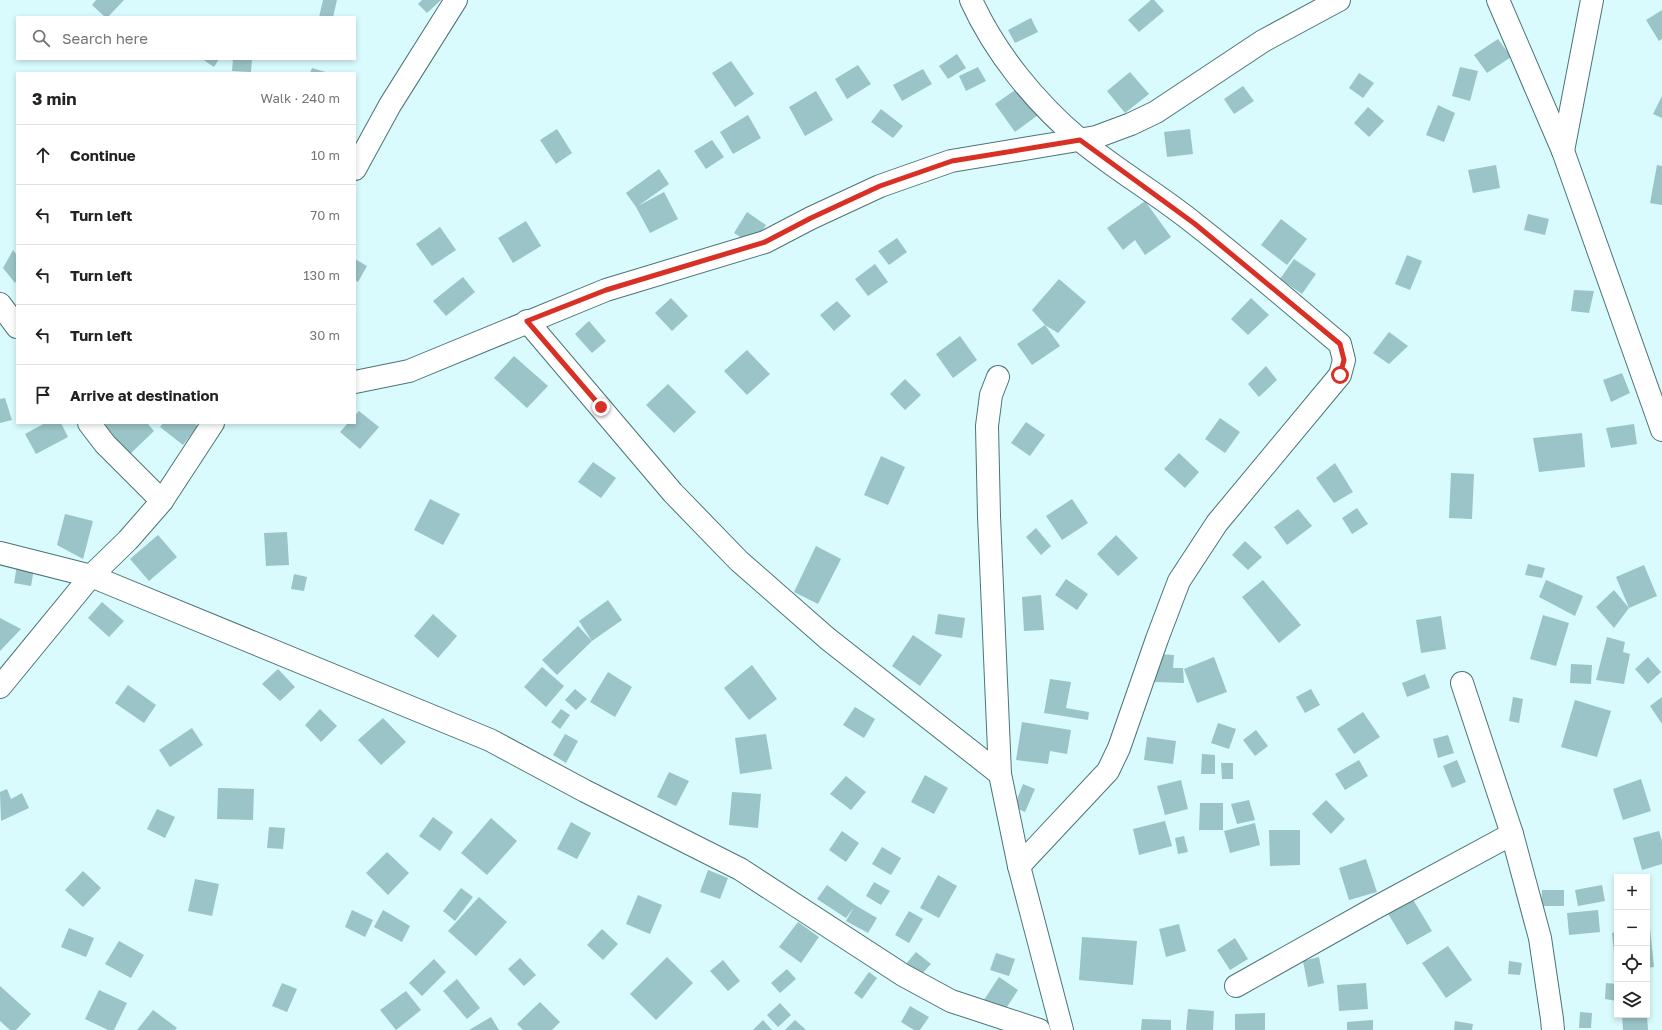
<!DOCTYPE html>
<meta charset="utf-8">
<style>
:root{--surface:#fff;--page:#f6f6f6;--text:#222;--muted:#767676;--line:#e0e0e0}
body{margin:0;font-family:"Golos Text",sans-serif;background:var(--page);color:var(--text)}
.controls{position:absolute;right:12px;bottom:12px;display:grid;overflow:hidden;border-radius:0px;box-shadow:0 2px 6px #0003}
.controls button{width:36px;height:36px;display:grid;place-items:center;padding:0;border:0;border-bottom:1px solid var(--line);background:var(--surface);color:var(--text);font:20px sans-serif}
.stop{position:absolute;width:12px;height:12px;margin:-9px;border:3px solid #d93025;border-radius:50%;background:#fff}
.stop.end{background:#d93025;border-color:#fff;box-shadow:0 1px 4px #0008}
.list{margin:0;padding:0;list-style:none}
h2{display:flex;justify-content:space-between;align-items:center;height:52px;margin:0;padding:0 16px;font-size:17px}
h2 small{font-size:13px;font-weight:400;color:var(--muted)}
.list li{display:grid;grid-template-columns:26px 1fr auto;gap:12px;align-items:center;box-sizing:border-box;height:60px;padding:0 16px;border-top:1px solid var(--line)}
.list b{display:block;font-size:15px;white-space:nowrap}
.list em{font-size:13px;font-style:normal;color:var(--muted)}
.icon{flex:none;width:22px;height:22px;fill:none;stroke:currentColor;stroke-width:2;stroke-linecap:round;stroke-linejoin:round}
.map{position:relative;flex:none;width:1662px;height:1030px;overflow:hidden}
.search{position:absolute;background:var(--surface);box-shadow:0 2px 6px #0003;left:16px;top:16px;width:340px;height:44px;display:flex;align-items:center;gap:10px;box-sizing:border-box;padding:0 14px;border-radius:0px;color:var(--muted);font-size:15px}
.panel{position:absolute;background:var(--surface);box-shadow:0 2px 6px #0003;left:16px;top:72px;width:340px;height:352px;border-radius:0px}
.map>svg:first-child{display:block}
.building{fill:#9ac4c7}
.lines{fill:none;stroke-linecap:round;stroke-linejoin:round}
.street-casing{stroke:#4c7477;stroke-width:24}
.street{stroke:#fff;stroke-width:22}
.route{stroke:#d93025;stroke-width:5}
</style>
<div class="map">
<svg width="1662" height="1030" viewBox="0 0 1662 1030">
<rect width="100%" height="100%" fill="#d9fbfd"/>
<g class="building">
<path d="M96,0H124L108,17H105L92,5Z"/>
<path d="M323,0H337L333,17H319Z"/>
<path d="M422,0H441L427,13L418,4Z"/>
<path d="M1151,0H1154L1164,11L1139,32L1128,20Z"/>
<path d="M1662,10V39L1659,41L1646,20Z"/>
<path d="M1031,18L1038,32L1015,43L1008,30Z"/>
<path d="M1498,39L1511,57L1487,73L1474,55Z"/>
<path d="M957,54L966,68L948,79L939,66Z"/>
<path d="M202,59H219L214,67Z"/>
<path d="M233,59H252L251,72L232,71Z"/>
<path d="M731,61L754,94L735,107L712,73Z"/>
<path d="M858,65L871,84L847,99L835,79Z"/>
<path d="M978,67L986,81L966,91L959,76Z"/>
<path d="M1460,67L1478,71L1470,101L1452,96Z"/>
<path d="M312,68L329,73H310Z"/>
<path d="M923,69L932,84L902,101L893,85Z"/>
<path d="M1130,72L1149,94L1125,113L1107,91Z"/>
<path d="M1359,73L1374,83L1363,98L1349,88Z"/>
<path d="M1243,86L1254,101L1234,114L1224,99Z"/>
<path d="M1018,88L1038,115L1015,132L995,104Z"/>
<path d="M816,91L833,120L805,136L789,107Z"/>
<path d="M1662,96V118L1653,114Z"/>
<path d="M1438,105L1455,113L1444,142L1426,135Z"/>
<path d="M1368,107L1384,121L1369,137L1354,123Z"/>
<path d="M881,109L903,126L893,138L871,122Z"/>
<path d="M748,115L761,138L733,154L720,132Z"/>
<path d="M557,129L572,153L556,164L540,140Z"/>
<path d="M1190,129L1193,154L1167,157L1164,132Z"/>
<path d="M712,140L724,157L706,169L694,151Z"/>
<path d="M1496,165L1500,188L1473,193L1468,170Z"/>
<path d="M1657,165L1662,166V205L1650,203Z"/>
<path d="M659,169L669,184L638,206L664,192L678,219L650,233L636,207L626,193Z"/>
<path d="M1145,201L1171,237L1145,255L1135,240L1123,250L1107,228Z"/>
<path d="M747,212L766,225L753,245L734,233Z"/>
<path d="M1528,214L1549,219L1545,235L1524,230Z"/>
<path d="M1281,219L1307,239L1287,265L1261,245Z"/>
<path d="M526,221L541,246L513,263L498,238Z"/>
<path d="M440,227L456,250L432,266L416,244Z"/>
<path d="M897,238L907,252L889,265L878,251Z"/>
<path d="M13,250L17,255V279L15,283L3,268Z"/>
<path d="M1407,255L1422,261L1410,290L1395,284Z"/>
<path d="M355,259L367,266L358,282L355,280Z"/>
<path d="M1294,259L1316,274L1302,294L1280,279Z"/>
<path d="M875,264L888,282L868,296L855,279Z"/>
<path d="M463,277L475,292L446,316L433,301Z"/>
<path d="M1059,279L1086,302L1058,333L1045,325L1032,310Z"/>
<path d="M1574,290L1594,291L1589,313L1571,311Z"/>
<path d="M671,298L688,316L672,331L655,313Z"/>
<path d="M1251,298L1269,315L1248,335L1231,319Z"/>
<path d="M837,301L851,316L834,331L820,315Z"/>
<path d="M589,321L606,341L592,353L575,334Z"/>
<path d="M1045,325L1060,346L1032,365L1017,344Z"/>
<path d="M1389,332L1408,346L1389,364L1373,353Z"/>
<path d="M960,336L977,360L953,378L936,354Z"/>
<path d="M747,350L770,374L747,395L724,371Z"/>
<path d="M514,356L548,386L527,408L494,378Z"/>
<path d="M1266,366L1277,380L1259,397L1248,384Z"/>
<path d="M1622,373L1630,393L1611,402L1603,380Z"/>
<path d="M905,379L921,395L905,410L890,394Z"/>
<path d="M668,384L696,412L674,433L646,405Z"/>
<path d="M5,398L12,420L0,423V399Z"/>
<path d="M359,411L379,427L360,449L340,432L348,423H355V415Z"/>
<path d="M1220,418L1240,432L1225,453L1205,439Z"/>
<path d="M1026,422L1045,435L1030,456L1011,443Z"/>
<path d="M45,423H61L68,437L36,454L25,434Z"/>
<path d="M107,423H147L154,431L129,455L102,428Z"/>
<path d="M163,423H194L198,426L183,445L160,427Z"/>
<path d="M1634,424L1637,444L1611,448L1606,428Z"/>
<path d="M1582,433L1585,467L1539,472L1533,438Z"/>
<path d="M1179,453L1199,472L1185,488L1164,469Z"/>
<path d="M881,456L905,467L888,505L864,495Z"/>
<path d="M593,462L616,478L601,498L578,482Z"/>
<path d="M1335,463L1353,492L1334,503L1316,478Z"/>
<path d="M1451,473L1474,474L1472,519L1449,518Z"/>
<path d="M430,499L460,514L443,545L414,530Z"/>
<path d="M1072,499L1088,523L1062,540L1046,516Z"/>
<path d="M1357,508L1368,524L1352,534L1342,518Z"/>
<path d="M1298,509L1312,526L1287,545L1274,527Z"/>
<path d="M65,514L93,521L83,559L57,545Z"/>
<path d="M1036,528L1051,546L1041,555L1026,537Z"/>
<path d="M287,532L289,565L266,566L264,533Z"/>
<path d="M158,535L177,557L149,581L130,559Z"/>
<path d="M1116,535L1138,558L1118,576L1097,554Z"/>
<path d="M1245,541L1262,557L1248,570L1232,555Z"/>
<path d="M816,546L841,559L818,604L794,592Z"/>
<path d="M1528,564L1545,568L1542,578L1525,575Z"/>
<path d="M17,565L34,569L31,586L14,583Z"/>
<path d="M1644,565L1657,596L1629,608L1616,577Z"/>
<path d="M294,574L307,577L304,591L291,589Z"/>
<path d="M1066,579L1088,594L1077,610L1055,595Z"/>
<path d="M1263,580L1301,625L1279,643L1242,597Z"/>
<path d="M1546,580L1583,596L1575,616L1539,597Z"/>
<path d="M1614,590L1629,608L1614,628L1596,607Z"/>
<path d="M1041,595L1044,630L1024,631L1022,597Z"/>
<path d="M608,600L622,620L592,641L579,621Z"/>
<path d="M102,602L124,621L109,637L88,618Z"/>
<path d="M433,614L457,636L438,658L414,636Z"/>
<path d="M938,614L965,618L962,638L935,634Z"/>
<path d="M1543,615L1569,623L1556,666L1530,659Z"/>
<path d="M1441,616L1446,649L1421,653L1416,620Z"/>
<path d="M0,618L21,629L0,651Z"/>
<path d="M578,626L592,641L557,675L542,660Z"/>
<path d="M913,635L942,655L920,686L892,666Z"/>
<path d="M1607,637L1625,642L1623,652L1630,654L1624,684L1596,680Z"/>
<path d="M1157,654L1174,655L1173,668H1183L1184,683L1155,682Z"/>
<path d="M1214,657L1227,692L1197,703L1184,669Z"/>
<path d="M1648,657L1661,672L1648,684L1635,669Z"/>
<path d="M1571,664L1592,665L1591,684L1570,683Z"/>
<path d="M752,665L777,699L749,720L724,688Z"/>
<path d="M542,667L564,686L546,707L524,687Z"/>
<path d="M278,669L295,687L280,701L262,684Z"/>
<path d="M608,672L632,687L615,717L590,702Z"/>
<path d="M1425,674L1430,688L1407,697L1402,683Z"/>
<path d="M1050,679L1071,682L1066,708L1089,712L1088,720L1044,713Z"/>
<path d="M128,685L156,705L144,723L115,703Z"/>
<path d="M575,689L587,699L576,710L565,700Z"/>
<path d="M1311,689L1320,705L1305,713L1296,697Z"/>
<path d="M1513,697L1523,699L1519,723L1509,721Z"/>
<path d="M1662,697V724L1650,706Z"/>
<path d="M1575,700L1611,711L1597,757L1561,747Z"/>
<path d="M855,707L875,719L864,738L843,725Z"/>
<path d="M320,709L337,726L321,742L305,725Z"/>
<path d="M561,709L570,715L560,729L551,722Z"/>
<path d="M1363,712L1380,737L1354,754L1337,729Z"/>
<path d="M383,718L406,742L381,765L358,740Z"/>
<path d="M1022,722L1071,730L1067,754L1050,751L1048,764L1016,760Z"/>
<path d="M1218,723L1236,729L1229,749L1211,743Z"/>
<path d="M192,728L203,745L170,767L159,750Z"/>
<path d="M1256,730L1268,746L1255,756L1243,740Z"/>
<path d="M565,734L578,741L566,763L553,755Z"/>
<path d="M766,734L772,769L740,774L735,738Z"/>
<path d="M1448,735L1454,753L1438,758L1433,739Z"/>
<path d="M1147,737L1176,741L1173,764L1144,760Z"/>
<path d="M1202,754L1215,755V774H1201Z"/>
<path d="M1359,760L1368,776L1345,790L1335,774Z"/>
<path d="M1457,760L1466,782L1452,788L1443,766Z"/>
<path d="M1221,763H1233V779H1222Z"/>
<path d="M669,772L689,781L676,806L657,797Z"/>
<path d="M925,775L948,788L934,814L911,802Z"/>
<path d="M846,776L866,792L851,810L830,794Z"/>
<path d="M1641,779L1651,811L1623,820L1613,789Z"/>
<path d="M1181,780L1188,809L1165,815L1157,786Z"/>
<path d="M1023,784L1035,789L1025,812L1014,807Z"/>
<path d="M218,788L254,789L253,820L217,819Z"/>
<path d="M7,789L11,799L22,793L29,808L1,821L0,792Z"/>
<path d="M732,792L761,794L758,828L729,825Z"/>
<path d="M1249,800L1255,820L1237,824L1231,804Z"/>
<path d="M1326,800L1345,819L1331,834L1312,814Z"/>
<path d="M1200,803H1223V830H1199Z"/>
<path d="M157,809L175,817L165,838L147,829Z"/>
<path d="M433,817L453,832L440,851L419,836Z"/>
<path d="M491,818L517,841L487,875L461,853Z"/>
<path d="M1165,821L1172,846L1139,855L1133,829Z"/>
<path d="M571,822L591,833L577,859L557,849Z"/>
<path d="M1255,823L1260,845L1230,853L1224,831Z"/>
<path d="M269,827L285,828L283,849L267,848Z"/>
<path d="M1269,830H1300V865L1270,866Z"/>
<path d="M842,831L859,843L846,862L829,850Z"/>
<path d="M1659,831L1662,841V864L1642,870L1633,838Z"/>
<path d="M1184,836L1188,852L1178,854L1175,838Z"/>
<path d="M882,847L901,858L891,875L872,864Z"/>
<path d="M387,852L409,873L388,895L366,873Z"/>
<path d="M1366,859L1377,892L1349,900L1339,868Z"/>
<path d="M708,870L728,878L720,899L700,892Z"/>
<path d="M83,871L101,888L83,907L65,890Z"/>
<path d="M938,875L957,886L939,918L920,908Z"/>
<path d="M195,879L219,884L212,916L188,911Z"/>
<path d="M874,882L890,891L881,905L866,896Z"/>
<path d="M827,885L855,905L877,918L868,933L846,921L854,907L846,918L817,899Z"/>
<path d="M1602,885L1605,901L1578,906L1575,890Z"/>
<path d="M461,888L473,897L455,921L443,911Z"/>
<path d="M1542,890H1564V906H1541Z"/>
<path d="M1409,893L1432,931L1407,945L1384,907Z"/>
<path d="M638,895L662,905L650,934L626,924Z"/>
<path d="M479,897L507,922L476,956L448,931Z"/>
<path d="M352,910L373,920L365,937L345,927Z"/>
<path d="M383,910L410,926L402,942L374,927Z"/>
<path d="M1598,910L1600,932L1569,935L1567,913Z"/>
<path d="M909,911L923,919L909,943L895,935Z"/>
<path d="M798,922L819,937L801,963L779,947Z"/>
<path d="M1179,924L1186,951L1166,957L1159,929Z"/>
<path d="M69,928L94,938L86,957L61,947Z"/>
<path d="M1650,928L1654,967L1647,968V929Z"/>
<path d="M602,929L618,944L603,960L587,945Z"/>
<path d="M1617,932V972H1616L1612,933Z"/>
<path d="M1082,937L1137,941L1133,985L1079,980Z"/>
<path d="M1235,938L1248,959L1230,970L1217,950Z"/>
<path d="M119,941L144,955L131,978L105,964Z"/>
<path d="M1448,946L1472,980L1446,998L1422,963Z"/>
<path d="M916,952L931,964L920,976L906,964Z"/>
<path d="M996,953L1015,959L1009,976L990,970Z"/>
<path d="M667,957L693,983L656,1020L630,994Z"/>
<path d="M1319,957L1324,983L1308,987L1303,961Z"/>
<path d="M520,958L536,975L524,986L508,969Z"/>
<path d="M434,959L446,972L422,996L409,983Z"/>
<path d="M723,960L740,981L728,991L710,971Z"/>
<path d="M1509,961L1522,963L1520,975L1508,974Z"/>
<path d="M787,969L796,979L780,993L771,983Z"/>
<path d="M869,972L877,978L862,999L854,993Z"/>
<path d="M999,977L1018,990L1003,1013L984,1000Z"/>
<path d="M457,979L480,1008L467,1019L443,991Z"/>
<path d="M282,983L297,989L287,1012L272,1006Z"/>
<path d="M1366,983L1368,1009L1339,1011L1337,985Z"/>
<path d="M1606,983L1617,984V1001L1605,999Z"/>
<path d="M0,986L31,1014L16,1030H10L0,1021Z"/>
<path d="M99,990L127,1003L114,1030H108L85,1019Z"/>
<path d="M406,991L421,1010L396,1030L380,1010Z"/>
<path d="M540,1002L560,1022L552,1030H523L517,1024Z"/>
<path d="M780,1003L791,1015L778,1027L767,1015Z"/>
<path d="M910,1006L929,1017L920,1030H914L901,1022Z"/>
<path d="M1188,1009L1214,1011L1213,1030H1186Z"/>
<path d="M153,1010L177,1028L175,1030H137Z"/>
<path d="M1580,1012L1592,1013L1591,1028H1579Z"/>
<path d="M1265,1013V1030H1235V1014Z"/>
<path d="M1622,1015H1647L1648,1030H1623Z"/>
<path d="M491,1017L499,1030H469Z"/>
<path d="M1142,1019L1171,1020V1030H1141Z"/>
<path d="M763,1020L772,1030H753Z"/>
<path d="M795,1020L806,1030H785Z"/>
<path d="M1373,1020V1030H1347V1022Z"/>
<path d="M1455,1021L1473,1024L1472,1030H1454Z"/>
</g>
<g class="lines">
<g class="street-casing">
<g id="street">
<path d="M971,0C995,53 1035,102 1080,140C1116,170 1158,194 1195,224C1244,262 1292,304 1340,344L1344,360L1340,375L1217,523L1179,581L1157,639L1119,748L1108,771L1019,866"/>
<path d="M1498,0L1563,151L1662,430"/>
<path d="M1563,151L1592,0"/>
<path d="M355,169L390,105L456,0"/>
<path d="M0,304L17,327"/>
<path d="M527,321L673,493L739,561L828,639L1000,774"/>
<path d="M998,377L991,395L987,426L989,516L1000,774L1019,866L1062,1030"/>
<path d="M355,382L409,371L606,290L765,242L811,218L880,186L951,161L1096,137L1131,124L1156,112L1263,41L1339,0"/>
<path d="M89,423L105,444L162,501"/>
<path d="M0,553L91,576L490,740L585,791L740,869L903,975L951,1001L1039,1030"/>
<path d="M1462,683L1512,834L1540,938L1552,1019L1553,1030"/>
<path d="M0,687L91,576L128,540L162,501L213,423"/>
<path d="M1236,986L1375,908L1512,834"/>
</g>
</g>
<use href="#street" class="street"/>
</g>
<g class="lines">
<path class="route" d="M601,407L527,321L606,290L765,242L811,218L880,186L952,161L1080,140L1195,224L1340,344L1344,360L1340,375"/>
</g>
</svg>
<div class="controls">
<button>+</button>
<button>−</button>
<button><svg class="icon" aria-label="locate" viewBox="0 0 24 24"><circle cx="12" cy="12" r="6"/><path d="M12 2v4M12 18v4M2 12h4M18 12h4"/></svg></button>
<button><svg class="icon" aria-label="layers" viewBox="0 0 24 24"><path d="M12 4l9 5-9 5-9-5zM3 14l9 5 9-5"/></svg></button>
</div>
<div class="stop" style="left:1340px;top:375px"></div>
<div class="stop end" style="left:601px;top:407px"></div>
<div class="search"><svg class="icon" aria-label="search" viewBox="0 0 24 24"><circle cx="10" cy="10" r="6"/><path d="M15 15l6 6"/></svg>Search here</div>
<section class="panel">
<h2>3 min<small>Walk · 240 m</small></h2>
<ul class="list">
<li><svg class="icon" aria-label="ahead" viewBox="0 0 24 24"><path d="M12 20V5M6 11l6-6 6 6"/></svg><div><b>Continue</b></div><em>10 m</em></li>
<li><svg class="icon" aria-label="left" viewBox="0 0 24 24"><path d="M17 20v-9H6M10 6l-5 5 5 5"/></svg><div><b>Turn left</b></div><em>70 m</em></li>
<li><svg class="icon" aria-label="left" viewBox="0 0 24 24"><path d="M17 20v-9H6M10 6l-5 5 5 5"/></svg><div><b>Turn left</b></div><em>130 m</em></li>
<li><svg class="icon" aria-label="left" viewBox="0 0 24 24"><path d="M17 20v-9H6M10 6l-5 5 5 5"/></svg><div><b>Turn left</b></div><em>30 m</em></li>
<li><svg class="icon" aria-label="arrive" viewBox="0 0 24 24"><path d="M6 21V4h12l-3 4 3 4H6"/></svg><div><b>Arrive at destination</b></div></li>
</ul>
</section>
</div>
